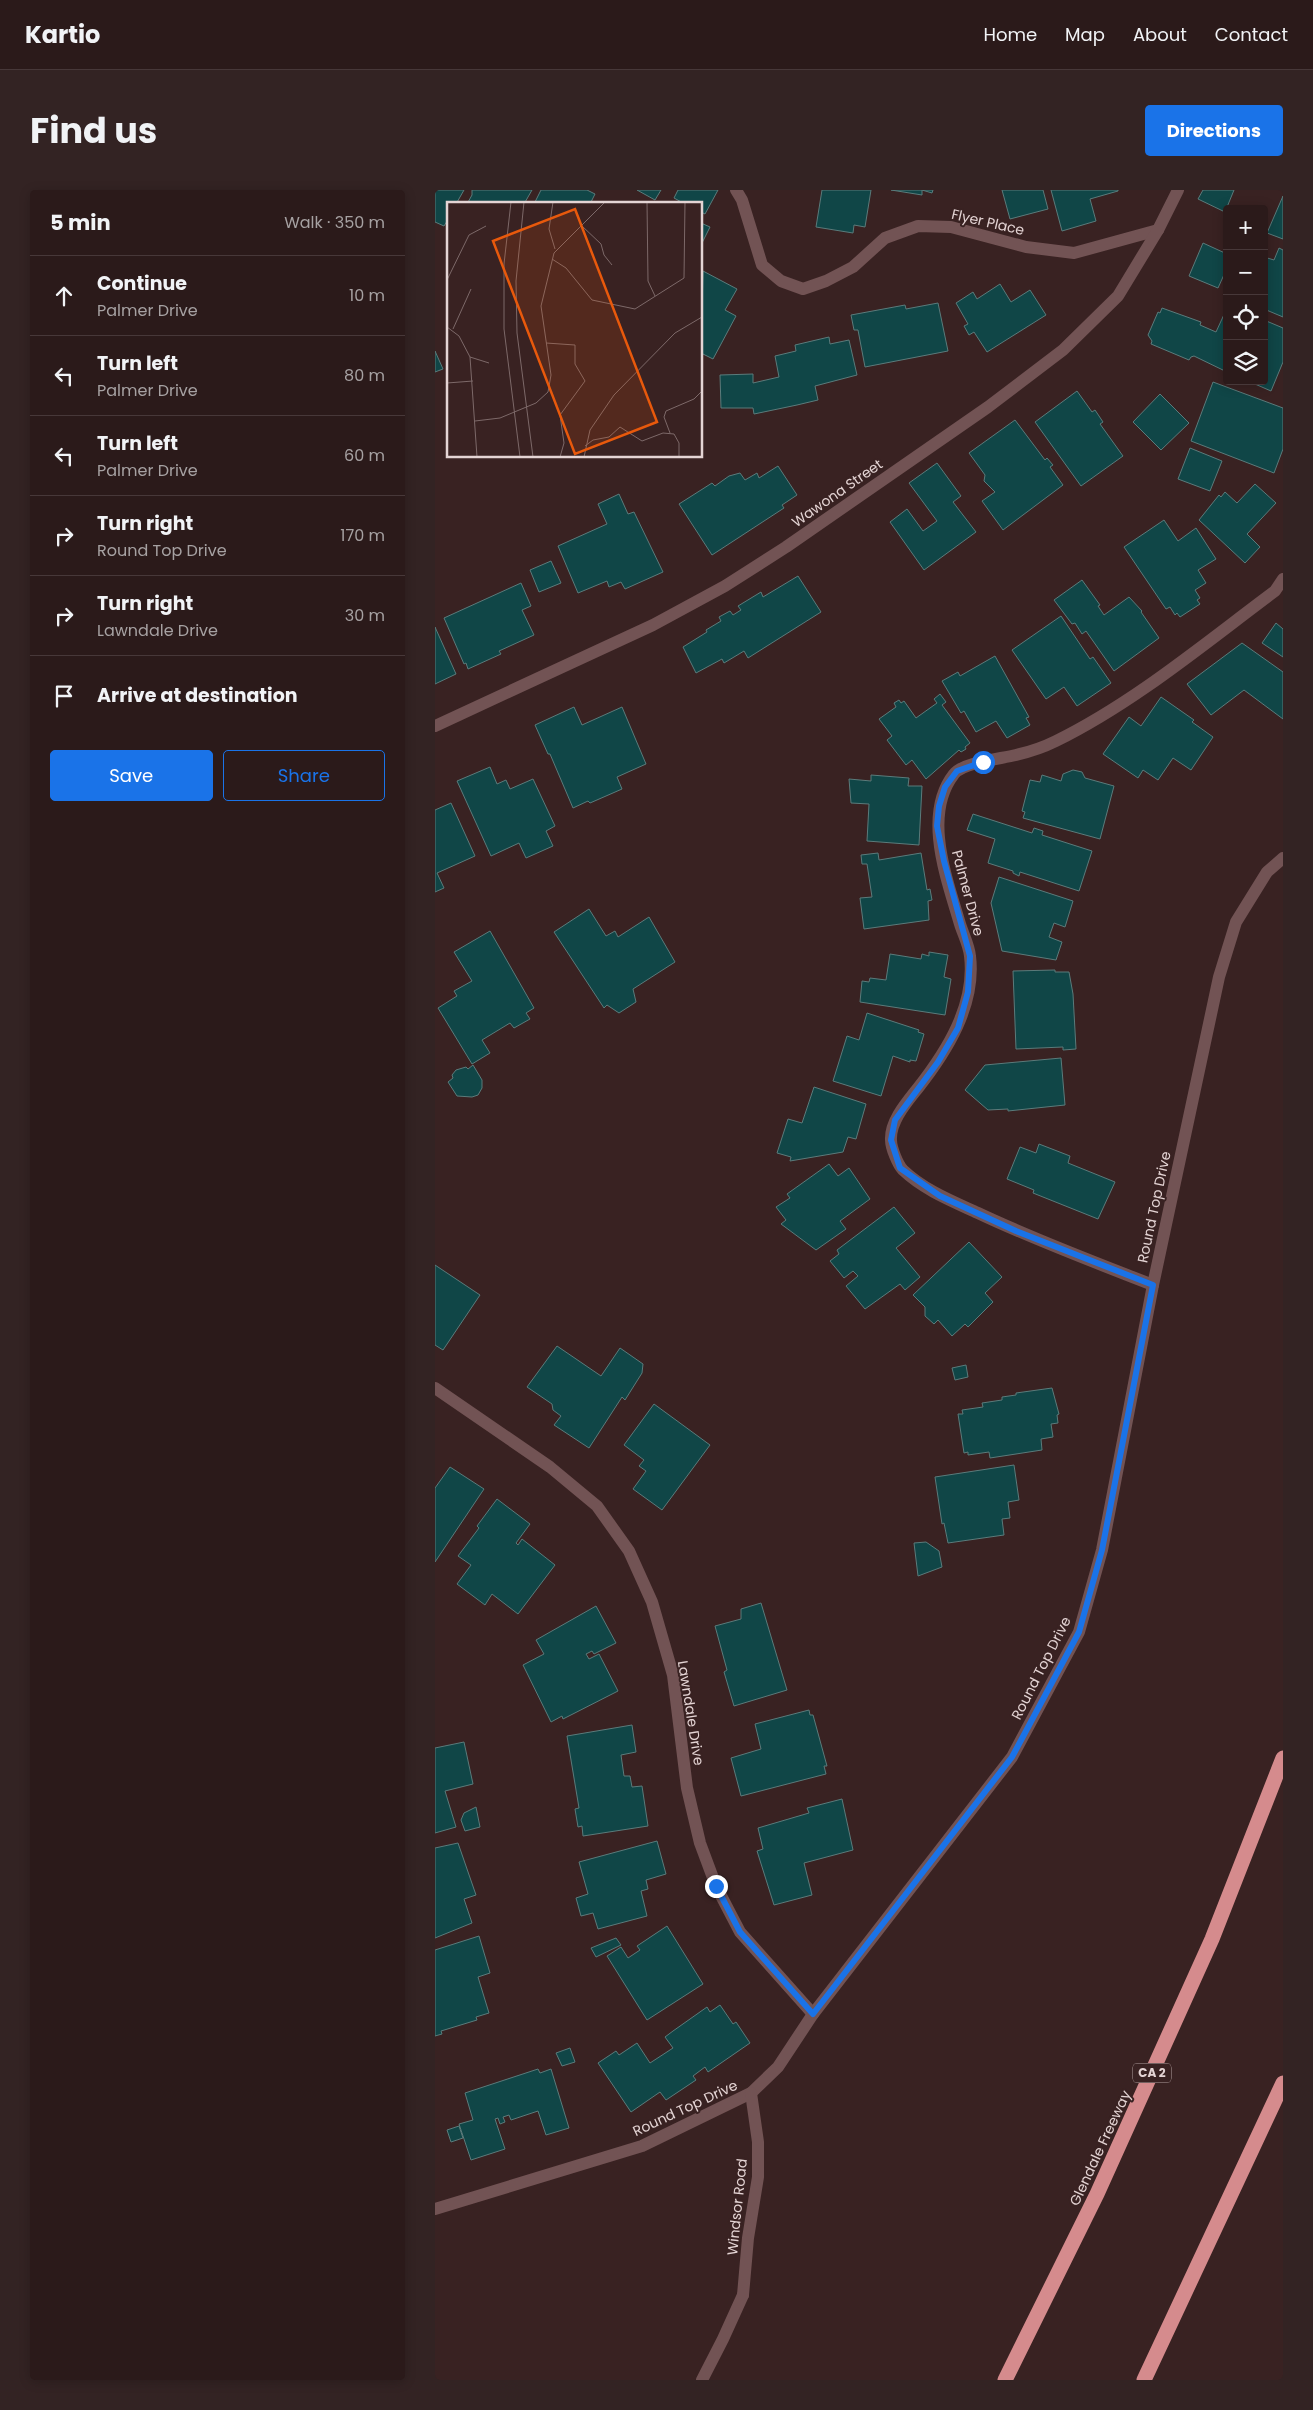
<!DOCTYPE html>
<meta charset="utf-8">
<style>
:root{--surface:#2b1a1a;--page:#332323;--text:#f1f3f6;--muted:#a6a1a2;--line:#473839;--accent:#1a73e8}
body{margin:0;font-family:Poppins,sans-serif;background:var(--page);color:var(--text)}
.controls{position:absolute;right:15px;top:15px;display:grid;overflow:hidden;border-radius:5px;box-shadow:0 2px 12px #0003}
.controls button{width:45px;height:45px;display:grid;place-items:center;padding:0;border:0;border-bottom:1px solid var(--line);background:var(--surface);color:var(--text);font:25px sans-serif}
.stop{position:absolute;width:15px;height:15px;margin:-11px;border:4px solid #1a73e8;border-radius:50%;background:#fff}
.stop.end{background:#1a73e8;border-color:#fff;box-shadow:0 1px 5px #0008}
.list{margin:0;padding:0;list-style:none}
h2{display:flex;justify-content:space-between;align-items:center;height:65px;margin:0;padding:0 20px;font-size:21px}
h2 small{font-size:16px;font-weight:400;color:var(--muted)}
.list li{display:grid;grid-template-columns:32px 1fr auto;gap:15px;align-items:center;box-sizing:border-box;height:80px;padding:0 20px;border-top:1px solid var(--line)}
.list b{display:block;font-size:19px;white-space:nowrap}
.list p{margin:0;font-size:16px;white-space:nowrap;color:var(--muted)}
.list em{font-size:16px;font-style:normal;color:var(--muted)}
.actions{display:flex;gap:10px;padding:15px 20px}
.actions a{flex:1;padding:11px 0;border:1px solid var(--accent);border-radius:5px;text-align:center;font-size:18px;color:var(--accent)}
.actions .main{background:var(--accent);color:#fff}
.icon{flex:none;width:28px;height:28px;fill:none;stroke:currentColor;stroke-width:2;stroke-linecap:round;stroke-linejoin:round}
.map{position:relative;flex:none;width:848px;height:2190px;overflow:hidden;border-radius:5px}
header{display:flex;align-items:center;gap:30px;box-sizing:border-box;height:70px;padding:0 25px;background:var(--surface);border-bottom:1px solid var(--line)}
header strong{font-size:24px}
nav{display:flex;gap:28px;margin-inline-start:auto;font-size:18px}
.intro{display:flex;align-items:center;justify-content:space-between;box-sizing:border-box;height:120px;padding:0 30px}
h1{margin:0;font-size:35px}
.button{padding:12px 22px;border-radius:5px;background:var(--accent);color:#fff;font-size:18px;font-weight:700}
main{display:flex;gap:30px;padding:0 30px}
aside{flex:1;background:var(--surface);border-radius:5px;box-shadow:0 2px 12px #0003}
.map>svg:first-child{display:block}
.building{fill:#104647;stroke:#5b7b7b}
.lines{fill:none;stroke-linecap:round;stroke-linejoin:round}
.service{stroke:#725354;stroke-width:12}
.minor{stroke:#725354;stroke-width:12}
.motorway{stroke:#d58b8d;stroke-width:15}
.route{stroke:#1a73e8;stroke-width:6}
.labels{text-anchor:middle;stroke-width:4;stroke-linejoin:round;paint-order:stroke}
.shield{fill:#392222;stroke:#b19f9f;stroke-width:1}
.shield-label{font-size:12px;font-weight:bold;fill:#e4d4d4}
.street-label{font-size:14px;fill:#e4d4d4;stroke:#392222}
.inset-road{fill:none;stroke:#7d6969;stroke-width:1}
.view{fill:#e8590c;fill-opacity:0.15;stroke:#e8590c;stroke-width:2.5}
.inset-edge{fill:none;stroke:#e4d4d4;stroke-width:2.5}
</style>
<header>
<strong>Kartio</strong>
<nav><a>Home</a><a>Map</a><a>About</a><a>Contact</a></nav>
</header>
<div class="intro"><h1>Find us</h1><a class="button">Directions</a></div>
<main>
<aside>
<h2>5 min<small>Walk · 350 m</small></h2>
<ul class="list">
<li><svg class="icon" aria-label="ahead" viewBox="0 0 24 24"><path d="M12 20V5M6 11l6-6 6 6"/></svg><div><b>Continue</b><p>Palmer Drive</p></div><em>10 m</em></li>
<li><svg class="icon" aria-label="left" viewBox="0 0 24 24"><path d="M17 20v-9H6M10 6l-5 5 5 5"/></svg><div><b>Turn left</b><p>Palmer Drive</p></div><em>80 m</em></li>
<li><svg class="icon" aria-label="left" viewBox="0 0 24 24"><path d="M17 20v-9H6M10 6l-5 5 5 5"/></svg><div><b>Turn left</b><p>Palmer Drive</p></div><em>60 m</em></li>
<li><svg class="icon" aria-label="right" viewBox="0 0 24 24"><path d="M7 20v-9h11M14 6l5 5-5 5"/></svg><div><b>Turn right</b><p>Round Top Drive</p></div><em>170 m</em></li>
<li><svg class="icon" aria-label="right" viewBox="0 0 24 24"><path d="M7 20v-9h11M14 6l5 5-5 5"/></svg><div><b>Turn right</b><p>Lawndale Drive</p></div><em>30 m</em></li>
<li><svg class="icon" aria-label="arrive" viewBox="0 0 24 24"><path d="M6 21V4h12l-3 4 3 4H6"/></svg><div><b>Arrive at destination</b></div></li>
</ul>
<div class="actions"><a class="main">Save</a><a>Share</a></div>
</aside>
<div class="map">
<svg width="848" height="2190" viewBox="0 0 848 2190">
<rect width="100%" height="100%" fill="#392222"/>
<g class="building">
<path d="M0,0H29L21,14H14V28L9,36L0,32Z"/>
<path d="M37,0H97L89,14H32L37,5Z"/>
<path d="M106,0H152L160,4L155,14H99Z"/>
<path d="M202,0H226L220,10Z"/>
<path d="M243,0H283L270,24L266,22V14H250L239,8Z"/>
<path d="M387,0H436L430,37L419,35L418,43L381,37Z"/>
<path d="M456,0H498L497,3L487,0V5Z"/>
<path d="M567,0H608L613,19L575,29Z"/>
<path d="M616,0H683V1L655,9L661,31L627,41Z"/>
<path d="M768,0H799L790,22L763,9Z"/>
<path d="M848,6V49L832,43Z"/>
<path d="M266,33L275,37L266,55Z"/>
<path d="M768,53L792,64V78L783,98L754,86Z"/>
<path d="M844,58L848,60V127L829,119V67L839,70Z"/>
<path d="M268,81L302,99L290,120L301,126L278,169L266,163Z"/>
<path d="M565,94L576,112L595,100L611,125L552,162L539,142L534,145L529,136L533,134L521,113L538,102L542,109Z"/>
<path d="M503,113L513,161L430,177L423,140H419L416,125L470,115L471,119Z"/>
<path d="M727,118L766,132L765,135L781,142L792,118V182L759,166L756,167L754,170L716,154L717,151L713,145L723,122L725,123Z"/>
<path d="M829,130L848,138V172L836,201L813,191H829Z"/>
<path d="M394,147L395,154L414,150L422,185L380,196L383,210L362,215L319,224L318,218H286L285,185L318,184V193L344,187L340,166L361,161L360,155Z"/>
<path d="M0,161L8,179L0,182Z"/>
<path d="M778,192L848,218V259L839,283L756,251Z"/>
<path d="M642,201L657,222L660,220L668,232L665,234L688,266L646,296L600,232Z"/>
<path d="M725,204L754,233L726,260L698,232Z"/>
<path d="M580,230L610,270L612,268L618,275L615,277L628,295L568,340L547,311L560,302L549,291L550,285L534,263Z"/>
<path d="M755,258L787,271L775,301L743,289Z"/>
<path d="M502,273L526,306L518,312L541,342L489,380L455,332L472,319L488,341L502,331L474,293Z"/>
<path d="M343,276L362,305L347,315L349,318L277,365L244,314L277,293L280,296L294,286L305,283L310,290L322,283L324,288Z"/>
<path d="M820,294L841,313L812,344L825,357L810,373L764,330L784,305L786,307L790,302L802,313Z"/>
<path d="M184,304L193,324L199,322L228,382L190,399L186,392L174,397L172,391L143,403L123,356L172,334L163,314Z"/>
<path d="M729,330L743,351L761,338L781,369L763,380L771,393L760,400L765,408L762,410L765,414L745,427L742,423L740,425L735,417L731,419L689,357Z"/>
<path d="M116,371L126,393L104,402L95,380Z"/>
<path d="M363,386L386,422L313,468L309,461L289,473L287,469L261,483L248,457L272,442L271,440L286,431L284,427L295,421L298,425L306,420L303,416L326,402L328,407Z"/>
<path d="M647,390L665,415L663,416L669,425L694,407L707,421L706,422L724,448L679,481L651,441L647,444L640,433L637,434L619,410Z"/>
<path d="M86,393L96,416L87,420L99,445L64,461L66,464L33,479L31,473L29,474L9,428Z"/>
<path d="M626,426L655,469L658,467L676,493L642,516L629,497L611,509L577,460Z"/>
<path d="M841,433L848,439V467L827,453Z"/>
<path d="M0,437L21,484L0,494Z"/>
<path d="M807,453L848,482V529L809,500L776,525L752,494Z"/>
<path d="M560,466L594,527L591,528L595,535L572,548L561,531L541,542L529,521L526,523L507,491L523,482L525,486Z"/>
<path d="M505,504L511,512L507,515L535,553L530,557L531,559L526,562L524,560L491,589L477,570L471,575L452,550L457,546L444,529L461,517L459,513L464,510L466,513L469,511L481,528L502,513L499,509Z"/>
<path d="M726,507L759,530L757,532L778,547L756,580L738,568L723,590L708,580L703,588L668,564L694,527L706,536Z"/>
<path d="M139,517L147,535L187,517L211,574L182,587L187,599L155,613L153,611L138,618L115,564H113L100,535Z"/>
<path d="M55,577L62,594L71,590L75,599L98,589L120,636L111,641L118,656L91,668L84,653L56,666L22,591Z"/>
<path d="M638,580L647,582L650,588L679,596L665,649L588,628L590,622L587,621L595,590L605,592L607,585L626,591L628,584Z"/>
<path d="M436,585L474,588L473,596H487L484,655L432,651L434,614L416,613L414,589L436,591Z"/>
<path d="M16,613L40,666L2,683L9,698L0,702V620Z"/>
<path d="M538,624L597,643L599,638L608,641L607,645L657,661L644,701L585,682L584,686L578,683V681L553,673L560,649L532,640Z"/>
<path d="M443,663L444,670L486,663L492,700L495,699L497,710L493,711L494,730L429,739L425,708L437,707L432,674H427L426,665Z"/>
<path d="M564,687L638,711L630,737L619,733L614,747L627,752L621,770L567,761L556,713Z"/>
<path d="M154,719L171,746L180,741L183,747L214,727L240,772L198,799L201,812L184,823L172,815L169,818L119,742Z"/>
<path d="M55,741L99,818L91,823L95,829L79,838L75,833L47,850L55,863L37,874L3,818L22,806L19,801L37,791L19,762Z"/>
<path d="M494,762L513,765L509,787L516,789L510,825L425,812L427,791L434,792L435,788L451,790L455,764L486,769L487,764L494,766Z"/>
<path d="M620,780V782H634L638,804L641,859L628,860V857L581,859L578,781Z"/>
<path d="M432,823L484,840L483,842L489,844L481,871L475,870V872L458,866L446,906L398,891L412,846L424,850Z"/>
<path d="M626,868L630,915L573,921V919L553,920L530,900L550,875Z"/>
<path d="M38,875L47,890V898L43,905L37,907L22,906L13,892L18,888L17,885L21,880L31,877L33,879Z"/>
<path d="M379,897L431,914L421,949L413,947L408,962L355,971L356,967L342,963L353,929L367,933Z"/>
<path d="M604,954L635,966L633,973L680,992L663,1029L598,1003L599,1000L572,989L585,957L601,963Z"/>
<path d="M394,974L403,986L414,978L435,1009L405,1031L411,1039L381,1060L346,1034L351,1030L341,1017L355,1008L352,1004Z"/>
<path d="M459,1017L480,1043L461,1058L485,1087L470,1100L465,1094L430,1119L411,1096L423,1086L418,1081L409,1088L395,1071L404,1064L402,1060Z"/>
<path d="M534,1052L567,1087L550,1103L558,1112L533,1137L530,1134L517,1146L503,1130L499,1134L490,1126V1117L478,1105Z"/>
<path d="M0,1075L45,1105L8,1160L0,1155Z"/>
<path d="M122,1156L166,1186L185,1158L208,1174L207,1183L190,1210L187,1207L154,1258L119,1235L126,1226L118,1220L117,1214L92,1197Z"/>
<path d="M531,1175L533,1187L520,1190L517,1178Z"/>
<path d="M617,1198L624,1224L622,1225L623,1233L616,1234L618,1247L606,1249L607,1260L555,1268L554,1262L533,1265V1262L529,1263L523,1224H528L527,1220L548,1217L547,1213L567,1210V1207L581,1205V1203Z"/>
<path d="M219,1214L275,1255L227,1320L198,1299L211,1281L204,1276L209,1270L189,1255Z"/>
<path d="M579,1275L584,1310L573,1312L575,1328L567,1329L569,1345L513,1353L509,1333L507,1334L500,1287Z"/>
<path d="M15,1277L49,1299L0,1372V1298Z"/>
<path d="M62,1309L95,1334L81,1353L83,1355L87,1349L120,1375L83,1424L57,1404L50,1415L22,1394L36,1375L23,1366L44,1338L42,1336Z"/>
<path d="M491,1352L504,1361L507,1377L483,1386L479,1353Z"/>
<path d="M326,1413L352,1500L299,1516L289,1482L292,1480L280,1436L306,1429V1419Z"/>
<path d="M161,1416L181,1453L159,1464L157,1461L151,1464L154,1469L164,1464L183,1501L128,1529L127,1526L116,1532L88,1475L109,1464L101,1450Z"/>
<path d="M374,1520L375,1525H378L392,1576H389L391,1584L306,1606L296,1568L326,1559L320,1534Z"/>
<path d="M197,1535L201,1562L186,1565L189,1586H195L197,1597L207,1596L213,1636L148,1646L147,1636L143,1637L140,1619L144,1618L132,1546Z"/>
<path d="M29,1552L38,1594L10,1601L21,1637L0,1643V1558Z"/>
<path d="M407,1609L418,1660L369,1673L377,1705L339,1715L322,1661L328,1659L323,1638L374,1623L372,1618Z"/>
<path d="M41,1617L45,1637L30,1641L26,1630L29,1623Z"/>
<path d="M222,1651L231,1684L211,1690L213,1699L206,1701L212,1726L163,1739L158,1723L146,1726L141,1708L153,1704L144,1672Z"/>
<path d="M23,1653L41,1705L29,1709L37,1733L0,1748V1658Z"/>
<path d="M232,1736L268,1794L212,1830L172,1766L186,1757L193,1768L205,1760L202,1756Z"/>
<path d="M44,1746L55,1783L43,1787L54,1823L41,1827L42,1830L6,1841L7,1844L0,1846V1760Z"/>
<path d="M181,1748L186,1755L161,1767L156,1758Z"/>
<path d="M285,1815L298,1834L301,1832L315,1853L273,1882L270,1877L258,1886L261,1890L231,1910L225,1902L196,1922L163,1873L181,1861L184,1865L202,1853L215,1873L238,1858L230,1847L238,1841L272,1817L275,1822Z"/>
<path d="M135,1858L140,1872L127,1876L121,1863Z"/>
<path d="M103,1879L105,1883L116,1879L134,1938L111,1945L103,1921L76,1930L74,1925L68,1927L70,1932L65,1934L63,1928L60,1929L70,1959L36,1970L24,1934L38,1930L30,1903Z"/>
<path d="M24,1936L28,1948L16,1952L12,1940Z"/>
</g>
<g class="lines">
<path class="service" d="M267,2190L288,2149L308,2105"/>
<g class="minor">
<path d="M301,0L307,10L327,75L346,91L368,99L391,91L418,77L450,48L483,36L516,37L591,57L639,63L723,40"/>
<path d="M0,536L218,435L290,396L351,357L553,217L628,160L683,106L723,40L743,0"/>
<path d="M718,1095C659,1072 600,1050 543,1023C517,1011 489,1000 468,980C463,975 456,958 456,950C455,931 472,912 483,898C512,861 541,815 535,766C534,755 528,744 525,734C512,689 487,625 519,584C529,572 565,569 581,565C594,562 609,557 621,551C700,512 770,453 840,401L848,389"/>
<path d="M0,1198L115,1277L162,1316L194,1361L217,1412L238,1485L252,1598L265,1653L281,1696L305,1742L378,1824"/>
<path d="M0,2019L207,1956L316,1903L343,1877L378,1824L577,1567L644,1442L667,1360L718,1095L784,787L801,732L832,682L848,668"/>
<path d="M308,2105L313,2048L323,1987V1952L316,1903"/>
</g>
<g class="motorway">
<path d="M570,2190L662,2004L777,1749L848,1568"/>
<path d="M709,2190L848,1893"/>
</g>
</g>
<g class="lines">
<path class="route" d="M281,1696L305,1742L378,1824L577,1567L644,1442L667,1360L718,1095L581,1041L505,1006L465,978L456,950L460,930L503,872L523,838L533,802L535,766L509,671L502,636L504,616L510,597L522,581L548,572"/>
</g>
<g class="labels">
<rect class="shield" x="698" y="1873.5" width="38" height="19" rx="4"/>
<g class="shield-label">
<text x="717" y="1887">CA 2</text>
</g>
<g class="street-label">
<text transform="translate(553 32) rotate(13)" y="5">Flyer Place</text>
<text transform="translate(402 303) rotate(-35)" y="5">Wawona Street</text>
<text transform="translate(533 703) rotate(75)" y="5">Palmer Drive</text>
<text transform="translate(719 1017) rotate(-78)" y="5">Round Top Drive</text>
<text transform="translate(606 1478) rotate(-63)" y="5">Round Top Drive</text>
<text transform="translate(256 1523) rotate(81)" y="5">Lawndale Drive</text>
<text transform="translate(250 1918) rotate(-25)" y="5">Round Top Drive</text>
<text transform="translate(665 1958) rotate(-65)" y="5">Glendale Freeway</text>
<text transform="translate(302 2017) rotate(-84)" y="5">Windsor Road</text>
</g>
</g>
<g transform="translate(12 12)">
<rect width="255" height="255" fill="#392222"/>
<path class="inset-road" d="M64,0L57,62V127L73,255M77,0L69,79L70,131L86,255M106,0L102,27L108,47M200,0L201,79L208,94M135,24L154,42L157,53L165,63M105,57L119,66L145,98L188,107L237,76L238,0M0,78L22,33L39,24M0,125L12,134L23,155L30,255M6,127L24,87M99,141L128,143V162L138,179L113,213L117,241L113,255M23,155L42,161M0,181L26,179M28,219L53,216L89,201L101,190L104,173L94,104L107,51L158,0M223,231L217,215L219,209L247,197L255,189M138,244L146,238L162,235L173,225L195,239L216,231L227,232L232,241V255M137,255L143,228L167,193L228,131L255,115"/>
<path class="view" d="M128,7L210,220L128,252L46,39Z"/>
<rect width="255" height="255" class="inset-edge"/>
</g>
</svg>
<div class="controls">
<button>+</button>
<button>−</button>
<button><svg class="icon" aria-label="locate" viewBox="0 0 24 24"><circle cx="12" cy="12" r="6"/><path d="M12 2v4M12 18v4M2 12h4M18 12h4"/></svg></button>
<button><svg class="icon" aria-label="layers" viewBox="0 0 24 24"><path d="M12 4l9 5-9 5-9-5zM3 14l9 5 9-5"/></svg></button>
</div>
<div class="stop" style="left:548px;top:572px"></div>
<div class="stop end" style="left:281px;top:1696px"></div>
</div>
</main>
